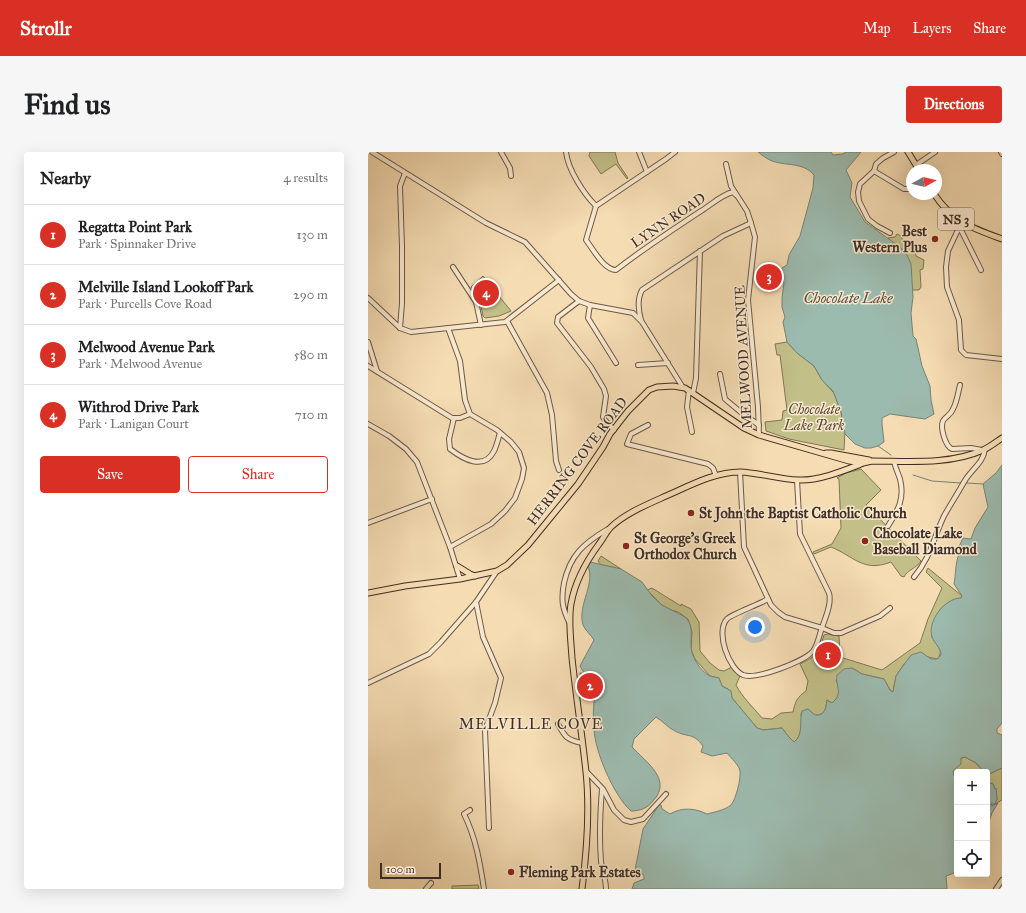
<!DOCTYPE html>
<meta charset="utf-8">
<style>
:root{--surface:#fff;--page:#f6f6f6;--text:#202124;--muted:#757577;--line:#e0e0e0;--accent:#d93025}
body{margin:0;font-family:"IM FELL Great Primer",serif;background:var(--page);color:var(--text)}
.controls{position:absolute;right:12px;bottom:12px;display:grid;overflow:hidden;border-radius:4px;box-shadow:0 4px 16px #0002}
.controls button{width:36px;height:36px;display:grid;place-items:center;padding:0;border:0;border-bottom:1px solid var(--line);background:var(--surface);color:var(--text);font:20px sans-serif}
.compass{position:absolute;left:538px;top:12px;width:36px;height:36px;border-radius:50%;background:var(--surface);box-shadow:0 4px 16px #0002;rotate:82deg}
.scale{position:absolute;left:12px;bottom:10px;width:61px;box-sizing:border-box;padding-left:4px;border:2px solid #3f2d24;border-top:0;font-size:11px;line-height:14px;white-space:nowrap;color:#3f2d24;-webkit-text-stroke:3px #f8e8ce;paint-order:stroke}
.you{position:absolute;left:387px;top:475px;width:14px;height:14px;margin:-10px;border:3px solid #fff;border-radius:50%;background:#1a73e8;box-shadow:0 0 0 6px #1a73e833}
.badge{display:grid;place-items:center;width:26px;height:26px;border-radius:50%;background:var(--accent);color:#fff;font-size:13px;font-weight:700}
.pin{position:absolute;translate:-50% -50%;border:2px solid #fff;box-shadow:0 1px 4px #0006}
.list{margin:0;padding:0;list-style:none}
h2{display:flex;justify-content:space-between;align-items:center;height:52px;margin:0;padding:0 16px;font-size:17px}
h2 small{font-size:13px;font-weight:400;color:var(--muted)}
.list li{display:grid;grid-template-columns:26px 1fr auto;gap:12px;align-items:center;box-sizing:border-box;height:60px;padding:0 16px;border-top:1px solid var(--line)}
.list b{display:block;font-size:15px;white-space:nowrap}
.list p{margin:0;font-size:13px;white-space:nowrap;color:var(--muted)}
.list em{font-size:13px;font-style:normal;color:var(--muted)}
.actions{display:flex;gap:8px;padding:12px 16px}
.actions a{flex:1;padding:9px 0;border:1px solid var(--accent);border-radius:4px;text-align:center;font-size:14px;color:var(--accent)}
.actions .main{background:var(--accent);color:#fff}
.icon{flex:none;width:22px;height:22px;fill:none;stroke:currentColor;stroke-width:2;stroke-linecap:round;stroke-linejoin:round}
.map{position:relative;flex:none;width:634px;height:737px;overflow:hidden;border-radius:4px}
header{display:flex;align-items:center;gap:24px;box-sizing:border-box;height:56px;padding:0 20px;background:var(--accent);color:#fff}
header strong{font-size:19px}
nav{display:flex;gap:22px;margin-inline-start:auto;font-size:14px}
.intro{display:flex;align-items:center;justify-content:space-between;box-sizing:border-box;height:96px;padding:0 24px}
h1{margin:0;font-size:28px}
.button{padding:10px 18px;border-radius:4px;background:var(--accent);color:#fff;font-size:14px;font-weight:700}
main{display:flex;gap:24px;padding:0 24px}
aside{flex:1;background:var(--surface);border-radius:4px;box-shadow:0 4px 16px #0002}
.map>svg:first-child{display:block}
.green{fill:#c2bf88;stroke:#807656}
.water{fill:#9cbbaf;stroke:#778277}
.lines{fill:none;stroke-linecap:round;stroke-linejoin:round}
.stream{stroke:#778277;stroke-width:1}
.minor-casing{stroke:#6c5948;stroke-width:6}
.major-casing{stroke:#3f2d24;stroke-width:7}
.minor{stroke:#f8e8ce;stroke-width:4}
.major{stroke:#f5dcb3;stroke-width:5}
.poi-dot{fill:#8f2418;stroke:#f8e8ce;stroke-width:1.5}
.labels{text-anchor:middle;stroke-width:3;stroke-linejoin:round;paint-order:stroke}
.shield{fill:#f8e8ce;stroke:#766557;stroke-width:1}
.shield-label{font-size:13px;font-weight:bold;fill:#3f2d24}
.street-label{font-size:14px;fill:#3f2d24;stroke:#f8e8ce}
.poi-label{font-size:14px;font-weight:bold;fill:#3f2d24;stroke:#f8e8ce;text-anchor:start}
.park-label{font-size:14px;font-style:italic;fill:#594a38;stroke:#f8e8ce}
.water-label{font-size:15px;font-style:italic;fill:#565047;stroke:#f8e8ce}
.neighbourhood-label{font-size:15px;letter-spacing:1px;fill:#3f2d24;stroke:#f8e8ce}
</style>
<header>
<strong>Strollr</strong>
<nav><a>Map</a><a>Layers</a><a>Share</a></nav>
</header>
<div class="intro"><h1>Find us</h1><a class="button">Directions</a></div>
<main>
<aside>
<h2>Nearby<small>4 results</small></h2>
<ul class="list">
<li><span class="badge">1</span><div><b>Regatta Point Park</b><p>Park · Spinnaker Drive</p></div><em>130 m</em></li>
<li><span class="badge">2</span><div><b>Melville Island Lookoff Park</b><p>Park · Purcells Cove Road</p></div><em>290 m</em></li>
<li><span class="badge">3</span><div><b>Melwood Avenue Park</b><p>Park · Melwood Avenue</p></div><em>580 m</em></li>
<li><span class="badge">4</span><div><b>Withrod Drive Park</b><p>Park · Lanigan Court</p></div><em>710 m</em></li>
</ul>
<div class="actions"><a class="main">Save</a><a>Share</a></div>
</aside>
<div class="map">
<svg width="634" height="737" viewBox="0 0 634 737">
<rect width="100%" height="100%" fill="#f5dcb3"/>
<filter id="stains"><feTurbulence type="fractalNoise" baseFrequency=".005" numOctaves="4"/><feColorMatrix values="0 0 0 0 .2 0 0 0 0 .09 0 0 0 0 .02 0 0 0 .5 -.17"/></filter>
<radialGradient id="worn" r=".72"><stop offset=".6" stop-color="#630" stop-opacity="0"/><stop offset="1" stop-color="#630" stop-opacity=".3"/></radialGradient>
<g class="green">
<path d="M222,0H247L250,11L260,26L259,27L248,12L233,22L221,4Z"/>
<path d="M529,82L533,84L537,93L547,99L548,104L556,108L555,117L552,118L553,135L551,138H544L543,132L520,86L527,85Z"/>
<path d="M389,117L413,119L412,123L414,130L388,128Z"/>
<path d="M115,124L143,159L131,164L117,166L115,164L112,149L103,135Z"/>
<path d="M419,190L429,201L446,214L454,228L466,241L473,260L477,279L476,298L421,287L398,279L397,270L414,268L415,259L419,258L412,203H409L407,192Z"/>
<path d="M493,317L513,338L498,353L553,409C548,417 540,417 536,425L533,424L523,410C495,421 486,404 463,395L446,402L445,400L464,392L473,376L471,327L469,326L478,321Z"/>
<path d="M233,404L253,417L233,413L230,409Z"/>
<path d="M560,416L594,444L593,446C569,452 568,463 564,485C568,492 577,500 569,507L560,505L536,512L528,524L525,540L522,538L516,527L494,522L484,516L468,528C473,538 472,544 464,551L459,548C458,556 457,564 447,563L439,557L433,561C434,570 434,585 426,590L423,588L414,576L395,578L389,576L364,546L360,537L354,534L351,526L342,524L327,507L323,498L324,480L320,467L310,460L300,457L294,453L279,438L284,436L313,454V452L323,457L331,470L332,499L342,511L351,518L356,519L364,515L367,520L372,524L368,533C374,545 385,555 394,566L404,567L413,561L425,560C427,550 429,545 438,539L440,529L432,512C450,503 450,502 456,483L459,482L471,484L472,505L514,518L552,491L560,467L574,436L558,420Z"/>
<path d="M212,521L222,522L230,531L231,535L227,543L215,547Z"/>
<path d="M597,605L608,611L616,620H589V623L586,624L585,619L589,615L593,606Z"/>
<path d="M634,616V648L624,654L623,652L629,647L628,639L625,632L619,630V623Z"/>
<path d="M110,733L111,737H84V734Z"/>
</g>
<g class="water">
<path d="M390,0H463L465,3L475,2L478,0H493L478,18L484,31L482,45L497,70L532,95L539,103L543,112L545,145L543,161L545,184L548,187L554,214L562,234L563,248L566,262L557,267L522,262L514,266V272L516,290L510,294L503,296H497L487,292L477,282L473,260L465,239L454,228L446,214L429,201L419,190L415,170L417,165L414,155V146L416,131C411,126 412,123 414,116L419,113L421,103L432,84L445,36L446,23C435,10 418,14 404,9C399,7 394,3 390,0Z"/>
<path d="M634,313V571L629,577V581L634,583V616L619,623V620H616L608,611L597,605L593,606V612L585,619L586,624L589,623V720L578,724L579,737H264L266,731L276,727V723L267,718L275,677L291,653H293L294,657L302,662C314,655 327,656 339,662C347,660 357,658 363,653C368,647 373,627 372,619C371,613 363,606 359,601L344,604L333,600L335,594C325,580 320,586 307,579C300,576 295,569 288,565L266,587L264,595C278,610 305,628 285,649C280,656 272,659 263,659C246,644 227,600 226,577C225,567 225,553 227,543C228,539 231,537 231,532L222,522L216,521L212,514L226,488C223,483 217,478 215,473C209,452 229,431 219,412L222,410L253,417L274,430L284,444L294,453L317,465C325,472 323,482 323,492C322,503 332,519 342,524C344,525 348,525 351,526L354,534L363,539L364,546L389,576L395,578L414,576L421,585L426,590C436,583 431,568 434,559L440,557L447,563C457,564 458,556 459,548L464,551C476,541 467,535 469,523L476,517L484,516L494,522L516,527L522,538L525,540L528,524L532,518L543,503L553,500L563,507H569C571,506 572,505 573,502C573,496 566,491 564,485C559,469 577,446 593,446L594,444L586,432C588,422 587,412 591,402L588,401L595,386L603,387L607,376L620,355L615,332L628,321Z"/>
<path d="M619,630L625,632L627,637L628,636L629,647L627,652H623L624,654L630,651L624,661L619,675Z"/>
</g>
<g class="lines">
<g class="stream">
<path d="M510,294L523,303"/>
<path d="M545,323L564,329L593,331"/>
<path d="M598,331L615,332"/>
</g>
<g class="minor-casing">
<g id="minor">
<path d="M4,0L118,71L157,90L203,142L211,149L222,153L265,161L274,170L314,234"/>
<path d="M133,0L142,16L143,24"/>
<path d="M198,0C200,18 216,42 228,54"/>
<path d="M271,0L279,20"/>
<path d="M307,0L298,7L228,54L218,88C225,97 236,118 248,118C275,97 304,78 333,59C343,53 353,43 365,40L368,43"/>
<path d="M633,0L634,2"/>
<path d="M358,12L363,34L379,59L383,71L387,85L380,148L390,255L391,283"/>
<path d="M548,13L567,0"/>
<path d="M506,19L536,37H540L544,34"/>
<path d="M595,71L589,80L580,99L578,115L579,135L591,168L593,198L598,203L634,207"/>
<path d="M592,76L613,118"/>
<path d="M522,81L509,74L500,67L491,49L490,40L492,32L506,19L508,12L515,6L526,0"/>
<path d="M85,115L108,150L113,173"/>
<path d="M0,146L32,176L43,180L137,170L191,128"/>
<path d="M211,149L190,165L189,171L223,215L236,237L238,244L235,265L237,268L246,278"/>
<path d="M222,153L220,166L248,211"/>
<path d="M273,168C270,157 269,147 274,138L355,84L383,71"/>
<path d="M139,169L179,241L184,263L188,309L191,318"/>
<path d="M32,176L34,151V95L32,34L37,21"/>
<path d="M80,176L92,209L97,248L102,262L129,278L143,290L151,300L156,316L154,327L147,346L137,359L123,372L82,395"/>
<path d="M0,190L9,219"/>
<path d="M270,213L300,211"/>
<path d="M0,214L84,266H92L102,262"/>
<path d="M352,222L357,247L375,262L391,273"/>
<path d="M592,233C590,241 589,250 585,257C583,263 578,264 575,269C572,275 577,294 584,297L603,296L614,298"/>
<path d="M321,238L319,255L324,280"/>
<path d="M325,241L328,226L332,99"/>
<path d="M86,266L81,287L82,297C95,307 116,319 126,299C129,293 130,287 132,281"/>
<path d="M0,272L21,284L38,297L49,310L82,395L92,427"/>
<path d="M280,273L263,282L259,292L340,312L345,316L348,324"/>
<path d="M372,320L376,395L403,453L410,460L417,465L454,476L466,481H473L512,464L522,456"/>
<path d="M0,371L64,347"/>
<path d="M520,374C530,358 537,347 532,327C530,321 527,315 526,309"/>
<path d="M546,425C563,405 565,387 576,364C582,353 590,341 596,330C604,316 615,312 617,297"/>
<path d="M400,447C392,452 364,462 359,467C347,480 361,517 375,523C389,528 437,509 445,499C450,493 451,483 454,476C457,466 464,452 461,441L432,382L429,328"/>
<path d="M108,450L115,485L133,526L127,551L117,578L121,676"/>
<path d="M201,470C194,455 193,448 196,431C202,403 216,391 240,377"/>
<path d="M0,531L61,502L73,490L108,450L129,419"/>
<path d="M190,572C197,585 199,588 214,591"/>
<path d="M218,619L235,637L246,658L256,668L263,670L275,667L298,642"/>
<path d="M234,637C232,662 231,685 233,709C234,719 238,727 238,737"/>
<path d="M102,658L96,662C108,686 112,711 116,737"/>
<path d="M58,737L63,731"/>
<path d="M628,737L634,728"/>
</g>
</g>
<g class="major-casing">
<g id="major">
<path d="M540,0L551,18"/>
<path d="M566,42C585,70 604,76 634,87"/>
<path d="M458,301H463L501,308"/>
<path d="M89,414L102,422L107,424"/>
<path d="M0,441L37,434L92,427L129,419L139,413L160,393L210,332L235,295L242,282L260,259L281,238L289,235L305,234L317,236L376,276L391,283L481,309L495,311L504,309C540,309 582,313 615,298C622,295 628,290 634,286"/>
<path d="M214,737C219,698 222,658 218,620C214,582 208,544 204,506C203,488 200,469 203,452C207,429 217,411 231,392C235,387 238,380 243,375C258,361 280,352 298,344C321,334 346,320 372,320C392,321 411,327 430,328C450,329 475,319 493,312"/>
</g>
</g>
<use href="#minor" class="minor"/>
<use href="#major" class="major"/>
</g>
<g class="poi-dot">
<circle cx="567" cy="87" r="4"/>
<circle cx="323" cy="361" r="4"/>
<circle cx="497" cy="389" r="4"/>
<circle cx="258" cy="394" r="4"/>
<circle cx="143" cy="720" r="4"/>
</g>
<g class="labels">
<rect class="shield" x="570" y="56" width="36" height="22" rx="3"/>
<g class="shield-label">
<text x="588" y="72">NS 3</text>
</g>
<g class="street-label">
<text transform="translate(300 68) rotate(-34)" y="5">LYNN ROAD</text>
<text transform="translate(375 205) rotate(-93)" y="5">MELWOOD AVENUE</text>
<text transform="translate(209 309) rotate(-53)" y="5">HERRING COVE ROAD</text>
</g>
<g class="poi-label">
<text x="559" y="84" text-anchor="end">Best<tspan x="559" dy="16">Western Plus</tspan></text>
<text x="331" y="366">St John the Baptist Catholic Church</text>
<text x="505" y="386">Chocolate Lake<tspan x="505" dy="16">Baseball Diamond</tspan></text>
<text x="266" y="391">St George's Greek<tspan x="266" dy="16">Orthodox Church</tspan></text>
<text x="151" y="725">Fleming Park Estates</text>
</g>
<g class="park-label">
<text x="446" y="262">Chocolate<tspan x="446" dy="16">Lake Park</tspan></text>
</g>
<g class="water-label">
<text x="480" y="151">Chocolate Lake</text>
</g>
<g class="neighbourhood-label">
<text x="163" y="577">MELVILLE COVE</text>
</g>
</g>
<rect width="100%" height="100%" filter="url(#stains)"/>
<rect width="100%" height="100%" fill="url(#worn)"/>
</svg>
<div class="controls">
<button>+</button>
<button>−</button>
<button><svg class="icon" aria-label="locate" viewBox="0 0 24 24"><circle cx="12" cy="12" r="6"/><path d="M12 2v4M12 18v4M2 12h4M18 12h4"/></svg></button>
</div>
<svg class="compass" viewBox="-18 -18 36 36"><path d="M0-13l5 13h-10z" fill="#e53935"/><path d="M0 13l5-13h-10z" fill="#757577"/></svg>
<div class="scale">100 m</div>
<div class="you"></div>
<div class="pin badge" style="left:460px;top:503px">1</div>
<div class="pin badge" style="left:222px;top:534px">2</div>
<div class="pin badge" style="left:401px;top:125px">3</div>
<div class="pin badge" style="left:118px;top:141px">4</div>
</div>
</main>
